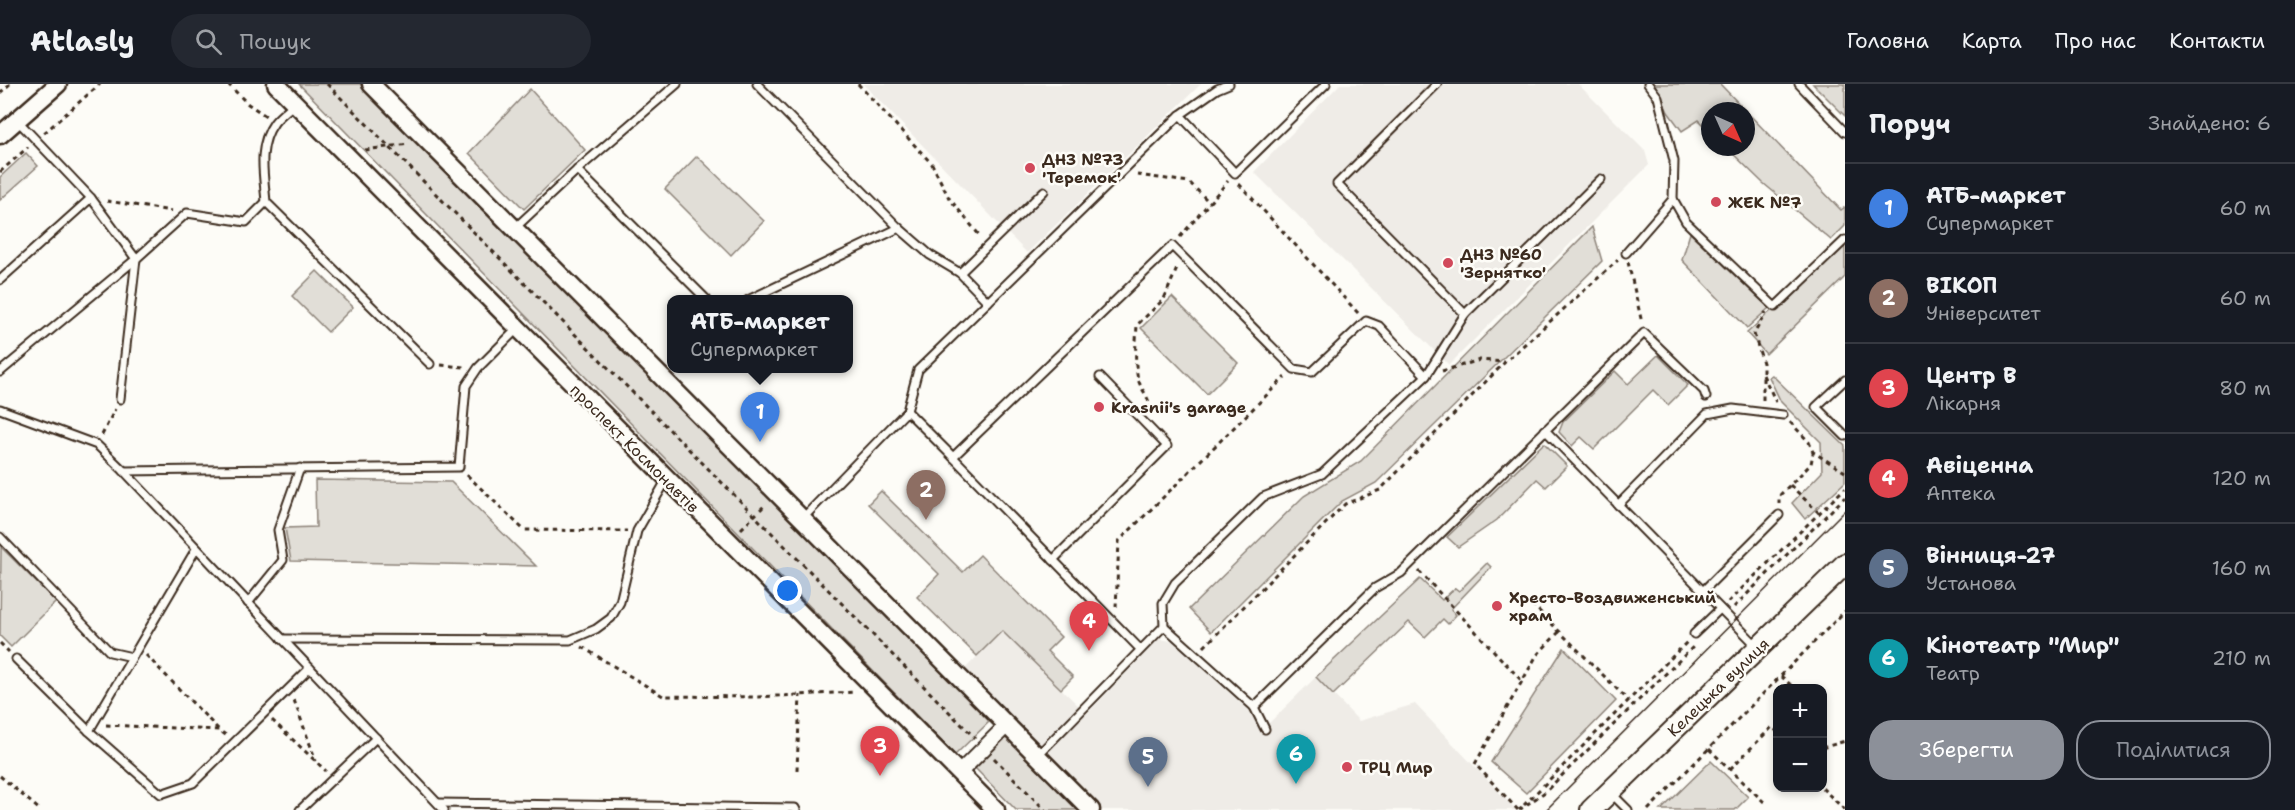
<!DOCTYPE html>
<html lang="uk">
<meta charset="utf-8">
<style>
:root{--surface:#171b24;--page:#242831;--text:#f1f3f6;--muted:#9ea1a6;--line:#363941;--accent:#8c9099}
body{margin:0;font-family:"Shantell Sans",sans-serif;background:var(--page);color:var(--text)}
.controls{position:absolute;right:18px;bottom:18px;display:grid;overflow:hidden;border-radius:12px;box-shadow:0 3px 9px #0003}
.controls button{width:54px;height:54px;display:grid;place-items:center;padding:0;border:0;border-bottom:2px solid var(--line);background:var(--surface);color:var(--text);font:30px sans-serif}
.compass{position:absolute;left:1701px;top:18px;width:54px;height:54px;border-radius:50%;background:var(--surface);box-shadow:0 3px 9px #0003;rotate:135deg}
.you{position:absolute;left:788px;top:507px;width:21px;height:21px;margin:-15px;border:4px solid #fff;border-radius:50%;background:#1a73e8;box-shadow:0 0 0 9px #1a73e833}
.badge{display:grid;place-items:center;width:39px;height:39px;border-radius:50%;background:var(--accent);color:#fff;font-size:20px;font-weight:700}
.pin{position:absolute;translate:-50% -50px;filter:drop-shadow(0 2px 3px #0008)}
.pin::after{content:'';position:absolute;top:32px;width:21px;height:18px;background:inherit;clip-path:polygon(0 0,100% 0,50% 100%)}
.popup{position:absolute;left:667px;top:211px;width:186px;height:78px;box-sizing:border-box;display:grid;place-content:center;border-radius:12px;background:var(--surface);filter:drop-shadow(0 2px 4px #0005);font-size:20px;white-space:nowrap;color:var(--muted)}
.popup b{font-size:22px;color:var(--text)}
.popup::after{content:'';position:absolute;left:50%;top:100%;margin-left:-12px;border:12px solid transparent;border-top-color:var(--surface)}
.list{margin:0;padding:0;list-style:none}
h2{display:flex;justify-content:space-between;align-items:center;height:78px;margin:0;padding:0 24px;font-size:26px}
h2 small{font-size:20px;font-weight:400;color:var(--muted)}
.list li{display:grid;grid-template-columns:39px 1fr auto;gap:18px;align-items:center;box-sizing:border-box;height:90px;padding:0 24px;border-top:2px solid var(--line)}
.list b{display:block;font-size:22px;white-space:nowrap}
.list p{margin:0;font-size:20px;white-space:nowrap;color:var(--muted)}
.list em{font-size:20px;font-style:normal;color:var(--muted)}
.actions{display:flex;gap:12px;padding:18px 24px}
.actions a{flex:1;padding:14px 0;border:2px solid var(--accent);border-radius:24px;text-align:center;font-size:21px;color:var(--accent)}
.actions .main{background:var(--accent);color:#fff}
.icon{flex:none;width:33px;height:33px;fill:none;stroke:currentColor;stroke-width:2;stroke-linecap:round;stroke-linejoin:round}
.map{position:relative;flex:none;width:1845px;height:726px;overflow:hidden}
header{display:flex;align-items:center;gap:36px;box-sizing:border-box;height:84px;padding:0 30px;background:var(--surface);border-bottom:2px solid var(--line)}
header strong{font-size:28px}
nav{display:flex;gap:33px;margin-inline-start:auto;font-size:21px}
.search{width:420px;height:54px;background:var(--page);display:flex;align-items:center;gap:15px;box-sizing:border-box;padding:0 21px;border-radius:33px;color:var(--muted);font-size:22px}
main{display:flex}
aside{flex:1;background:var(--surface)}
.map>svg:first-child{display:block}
.built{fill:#efece7}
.green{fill:#e1ded7;stroke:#8e847a;stroke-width:1.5}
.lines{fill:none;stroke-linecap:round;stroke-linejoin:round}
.service-casing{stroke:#3b2a1e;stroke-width:11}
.minor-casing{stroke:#3b2a1e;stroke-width:18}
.tertiary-casing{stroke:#3b2a1e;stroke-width:21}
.secondary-casing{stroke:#3b2a1e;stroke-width:24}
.path{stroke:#3b2a1e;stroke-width:3;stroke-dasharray:4.5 4.5;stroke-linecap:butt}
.service{stroke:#fdfcf7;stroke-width:7}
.minor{stroke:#fdfcf7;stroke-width:14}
.tertiary{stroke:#fdfcf7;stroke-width:16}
.secondary{stroke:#fdfcf7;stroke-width:20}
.tram{stroke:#3b2a1e;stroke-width:1.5}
.poi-dot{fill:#d1495b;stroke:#fdfcf7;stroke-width:2}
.labels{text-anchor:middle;stroke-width:5;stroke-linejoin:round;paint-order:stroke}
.poi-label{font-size:16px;font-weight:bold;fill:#3b2a1e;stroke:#fdfcf7;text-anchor:start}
.street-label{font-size:16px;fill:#3b2a1e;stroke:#fdfcf7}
</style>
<header>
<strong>Atlasly</strong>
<div class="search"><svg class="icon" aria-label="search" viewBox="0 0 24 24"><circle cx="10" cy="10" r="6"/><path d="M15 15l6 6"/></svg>Пошук</div>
<nav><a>Головна</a><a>Карта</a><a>Про нас</a><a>Контакти</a></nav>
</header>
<main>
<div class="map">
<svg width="1845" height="726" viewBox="0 0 1845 726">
<rect width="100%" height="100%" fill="#fdfcf7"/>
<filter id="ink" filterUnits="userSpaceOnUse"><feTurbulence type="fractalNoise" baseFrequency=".0167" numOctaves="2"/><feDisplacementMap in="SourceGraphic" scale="12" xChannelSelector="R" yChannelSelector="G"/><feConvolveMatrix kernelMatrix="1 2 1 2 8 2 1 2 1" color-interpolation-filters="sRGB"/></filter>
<g filter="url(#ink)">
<g class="built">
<path d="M863,0H1201L1027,169Z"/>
<path d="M1340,0H1578L1645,67L1649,81L1449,281L1254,88Z"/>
<path d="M1002,547L1087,630L1159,555L1172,557L1266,642L1316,593L1359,637L1415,620L1516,726H1102L962,588Z"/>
</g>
<g class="green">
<path d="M299,0H360L990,637L955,671Z"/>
<path d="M1655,0H1720L1746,27H1710V47L1699,36L1682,47L1668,28Z"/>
<path d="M1813,0H1845V32Z"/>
<path d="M530,5L585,66L524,125L469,69Z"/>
<path d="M1746,27L1841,126L1845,123V142L1831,156L1763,99L1726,63H1746Z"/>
<path d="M26,69L38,82L0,116V93Z"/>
<path d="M697,72L764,137L731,171L665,105Z"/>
<path d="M1592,143L1602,177L1376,399L1342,417L1211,548L1189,525L1304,412L1361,377Z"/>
<path d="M1690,149L1769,224L1747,244L1682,176Z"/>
<path d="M1845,159V193L1766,270L1747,249Z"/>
<path d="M317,187L353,223L328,248L292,212Z"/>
<path d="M1172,213L1238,279L1207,310L1141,244Z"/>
<path d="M1658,271L1688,301L1668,321L1653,306L1594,365L1581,353L1572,362L1559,348L1563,338L1615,287L1628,300Z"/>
<path d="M1772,291L1845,362V398L1805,435L1792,419L1822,388L1821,358L1781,318L1769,293Z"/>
<path d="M1544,359L1567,382L1546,403L1537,395L1497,436L1458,463L1447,453Z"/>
<path d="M315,396L451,398L536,482L291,477L285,444L316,443Z"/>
<path d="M881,407L963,488L980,471L1061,553L1047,567L1073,593L1061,605L1002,547L977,572L917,513L939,490L868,420Z"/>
<path d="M1,463L56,518L11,563L0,552Z"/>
<path d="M1487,479L1491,483L1451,525L1456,531L1448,540L1443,535L1425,553L1409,538L1333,611L1316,593L1420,495L1442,516L1455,504L1459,507Z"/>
<path d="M1564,564L1616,617L1526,709L1491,678Z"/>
<path d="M1006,651L1080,726H1016L974,683Z"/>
<path d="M1711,677L1748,713L1735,726H1661Z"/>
</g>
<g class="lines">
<g class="service-casing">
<g id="service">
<path d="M757,0L899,144L930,171L960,189L988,218"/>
<path d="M1437,0L1337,100L1465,230"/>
<path d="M1648,0L1658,13L1674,77L1673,115L1686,138L1775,223L1845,156"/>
<path d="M1799,0L1845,48"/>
<path d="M295,19C288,26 279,32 274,39C257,63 264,91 266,118L430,280"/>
<path d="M1180,31L1235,89L1326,0"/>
<path d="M577,86L707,216"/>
<path d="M91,114L136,175L120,315"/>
<path d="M515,144L577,86L677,0"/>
<path d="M1626,169L1673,115"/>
<path d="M960,189L1044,107"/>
<path d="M0,196L91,114L17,36"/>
<path d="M748,216L899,144"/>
<path d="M0,288L136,175L187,129L246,138L266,118"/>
<path d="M1426,292L1465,230L1601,95"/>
<path d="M1845,296L1816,323L1845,352"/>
<path d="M0,325L97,361L124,387L444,726"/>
<path d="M907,327L918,286L1180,31L1217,5L1229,0"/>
<path d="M1545,346L1757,562"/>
<path d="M953,373L1140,565"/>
<path d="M124,387L459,383L466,302L478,284L517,245"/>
<path d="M1618,421L1707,330L1733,325L1783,331"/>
<path d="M802,435L907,327L953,373L1172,162L1294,285L1312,288L1366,237L1379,242L1426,292L1322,390L1263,413L1175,499L1163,519L1164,542"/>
<path d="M0,453L110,568L132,573"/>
<path d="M1053,476L1167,362L1100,293"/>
<path d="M1703,507L1779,431"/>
<path d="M248,519L283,476L278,446L300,384"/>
<path d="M1694,550L1720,525"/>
<path d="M282,555L570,556L596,545L611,534L620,518L637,447L667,395"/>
<path d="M16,575L89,647L161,710L193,699L310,584"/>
<path d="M1254,623L1375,504L1401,489L1644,249L1704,307L1706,313"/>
<path d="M89,647L196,465"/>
<path d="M1037,672L1164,542L1254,623L1265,645"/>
<path d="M1611,709L1628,726"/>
<path d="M438,719L795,724L796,726"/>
<path d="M300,726L376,654"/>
</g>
</g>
<g class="minor-casing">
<path id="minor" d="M959,689L1006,642"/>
</g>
<g class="tertiary-casing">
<g id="tertiary">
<path d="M276,0L996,726"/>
<path d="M371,0L1091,726"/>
<path d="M0,51L58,0"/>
</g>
</g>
<g class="secondary-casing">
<path id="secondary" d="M1591,726L1845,480"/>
</g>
<g class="path">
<path d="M228,0L248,20L266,32"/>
<path d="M327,0L975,654"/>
<path d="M858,0L932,80L949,114L980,152"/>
<path d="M0,9L10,0"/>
<path d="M44,49L100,0"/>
<path d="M365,66L409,60"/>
<path d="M0,88L28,63"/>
<path d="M1137,91L1189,98L1210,119"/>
<path d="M1239,100L1359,230"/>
<path d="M107,117L172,127"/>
<path d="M1180,153L1228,97"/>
<path d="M1628,178L1642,239"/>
<path d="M441,281L464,283"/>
<path d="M1442,287L1480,276L1505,278"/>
<path d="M1763,291L1776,318"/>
<path d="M1763,316V279L1754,250L1766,228"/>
<path d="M1150,326C1151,315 1141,306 1138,295C1134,277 1136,258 1137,241L1164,215L1178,182"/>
<path d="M1790,338L1809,358L1813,368L1845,388"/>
<path d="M102,351L115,325"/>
<path d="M467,391L524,446L627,447"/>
<path d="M1790,401L1819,429"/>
<path d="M1779,420V412L1811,380L1813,369"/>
<path d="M741,445L766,420"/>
<path d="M1419,487L1522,597"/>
<path d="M1728,518L1845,404"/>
<path d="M1532,520L1628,616"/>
<path d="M1116,523L1119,457L1285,293"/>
<path d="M1734,523L1845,413"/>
<path d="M0,559L9,568"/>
<path d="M582,563L663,612L758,613L855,608"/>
<path d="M1204,563L1345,420L1380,406L1505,278L1618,176"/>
<path d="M146,571L219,646"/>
<path d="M1781,592L1794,604"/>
<path d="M294,616L316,677"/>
<path d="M1822,634V635"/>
<path d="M272,636L326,687"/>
<path d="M106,641L219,646L227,652"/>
<path d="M1822,664L1845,657"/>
<path d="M1709,665L1764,718"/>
<path d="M994,674L1045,726"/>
<path d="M1730,685L1772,643L1778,648"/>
<path d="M797,686L800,611"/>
<path d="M0,692L40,726"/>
<path d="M1822,704L1845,726"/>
<path d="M1524,721L1687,558"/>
<path d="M1518,726L1475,680L1537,571L1560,547"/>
<path d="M1519,726L1545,708L1695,561"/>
<path d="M1648,726L1845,527"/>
</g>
<use href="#service" class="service"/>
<use href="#minor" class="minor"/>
<use href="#tertiary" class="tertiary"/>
<use href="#secondary" class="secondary"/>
<path class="tram" d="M1546,726L1845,426"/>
</g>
</g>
<g class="poi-dot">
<circle cx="1030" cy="84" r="6"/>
<circle cx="1716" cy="118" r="6"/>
<circle cx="1448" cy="179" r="6"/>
<circle cx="1099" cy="323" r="6"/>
<circle cx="1497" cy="522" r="6"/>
<circle cx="1347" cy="683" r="6"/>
</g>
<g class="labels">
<g class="poi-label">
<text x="1042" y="81">ДНЗ №73<tspan x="1042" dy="18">'Теремок'</tspan></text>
<text x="1728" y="124">ЖЕК №7</text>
<text x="1460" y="176">ДНЗ №60<tspan x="1460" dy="18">'Зернятко'</tspan></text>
<text x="1111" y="329">Krasnii's garage</text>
<text x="1509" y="519">Хресто-Воздвиженський<tspan x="1509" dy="18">храм</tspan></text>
<text x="1359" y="689">ТРЦ Мир</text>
</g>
<g class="street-label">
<text transform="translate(635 364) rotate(45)" y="6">проспект Космонавтів</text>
<text transform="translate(1718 603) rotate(-44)" y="6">Келецька вулиця</text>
</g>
</g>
</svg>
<div class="controls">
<button>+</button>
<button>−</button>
</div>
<svg class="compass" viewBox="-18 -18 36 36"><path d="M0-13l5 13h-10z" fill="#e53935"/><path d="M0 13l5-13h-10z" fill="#9ea1a6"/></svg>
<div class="you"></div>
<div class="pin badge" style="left:760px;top:358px;background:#3f7fe0">1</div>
<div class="popup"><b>АТБ-маркет</b>Супермаркет</div>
<div class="pin badge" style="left:926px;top:436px;background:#8d6e63">2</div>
<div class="pin badge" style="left:880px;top:692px;background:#e0444e">3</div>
<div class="pin badge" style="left:1089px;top:567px;background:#e0444e">4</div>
<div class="pin badge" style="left:1148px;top:703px;background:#5c6f8a">5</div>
<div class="pin badge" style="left:1296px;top:700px;background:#0f9aa8">6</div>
</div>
<aside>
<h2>Поруч<small>Знайдено: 6</small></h2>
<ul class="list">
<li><span class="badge" style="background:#3f7fe0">1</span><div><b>АТБ-маркет</b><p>Супермаркет</p></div><em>60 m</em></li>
<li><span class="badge" style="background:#8d6e63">2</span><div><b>ВІКОП</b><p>Університет</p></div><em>60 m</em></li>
<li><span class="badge" style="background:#e0444e">3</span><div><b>Центр В</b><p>Лікарня</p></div><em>80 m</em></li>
<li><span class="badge" style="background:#e0444e">4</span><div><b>Авіценна</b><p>Аптека</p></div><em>120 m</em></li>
<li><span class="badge" style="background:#5c6f8a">5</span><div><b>Вінниця-27</b><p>Установа</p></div><em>160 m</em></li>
<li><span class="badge" style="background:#0f9aa8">6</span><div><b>Кінотеатр &quot;Мир&quot;</b><p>Театр</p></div><em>210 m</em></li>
</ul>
<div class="actions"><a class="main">Зберегти</a><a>Поділитися</a></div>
</aside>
</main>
